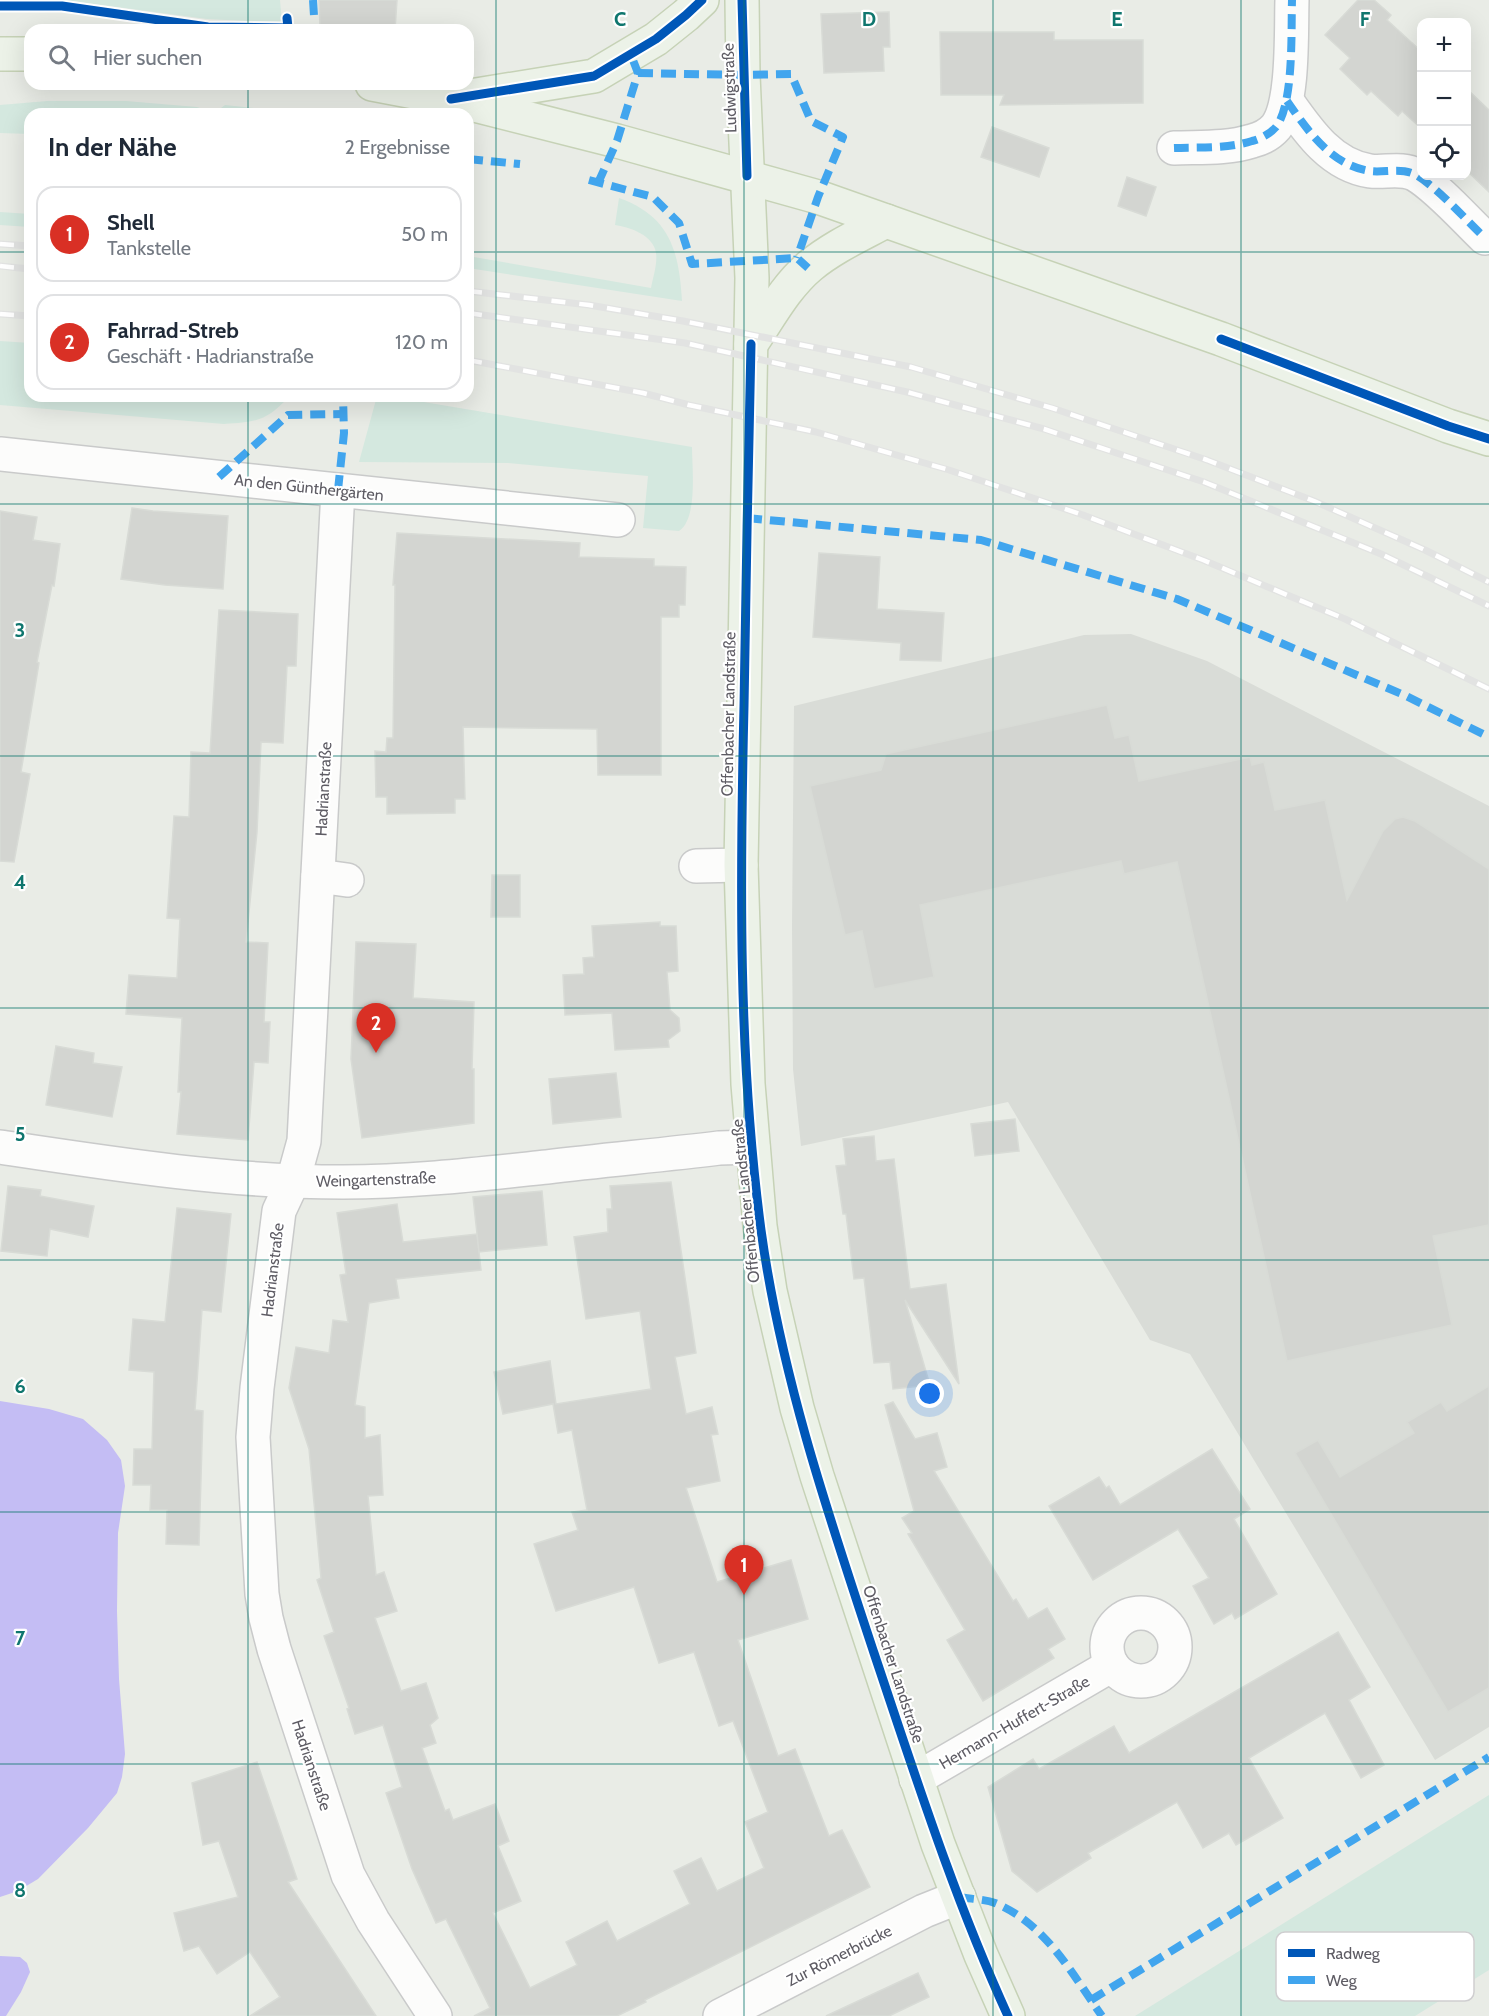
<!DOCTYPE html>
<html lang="de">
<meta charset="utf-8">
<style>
:root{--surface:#fff;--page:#f2f2f3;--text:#1f2937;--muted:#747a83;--line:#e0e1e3;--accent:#d93025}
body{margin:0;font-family:Cabin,sans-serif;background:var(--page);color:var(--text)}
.controls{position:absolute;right:18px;top:18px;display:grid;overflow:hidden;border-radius:12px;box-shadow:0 6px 24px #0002}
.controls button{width:54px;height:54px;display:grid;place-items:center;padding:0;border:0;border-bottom:2px solid var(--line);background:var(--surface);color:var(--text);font:30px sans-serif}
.you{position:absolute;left:930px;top:1394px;width:21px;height:21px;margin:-15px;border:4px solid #fff;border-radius:50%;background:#1a73e8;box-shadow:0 0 0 9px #1a73e833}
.badge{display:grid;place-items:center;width:39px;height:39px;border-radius:50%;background:var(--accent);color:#fff;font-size:20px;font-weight:700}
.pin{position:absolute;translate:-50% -50px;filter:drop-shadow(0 2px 3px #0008)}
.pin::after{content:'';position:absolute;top:32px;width:21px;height:18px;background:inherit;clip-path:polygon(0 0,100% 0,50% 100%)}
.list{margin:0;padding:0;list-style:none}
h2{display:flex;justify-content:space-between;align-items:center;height:78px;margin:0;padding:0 24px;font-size:26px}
h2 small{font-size:20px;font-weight:400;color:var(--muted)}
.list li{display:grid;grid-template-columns:39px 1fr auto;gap:18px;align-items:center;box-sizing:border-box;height:96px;margin:0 12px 12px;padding:0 12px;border:2px solid var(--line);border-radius:18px}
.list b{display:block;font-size:22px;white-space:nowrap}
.list p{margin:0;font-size:20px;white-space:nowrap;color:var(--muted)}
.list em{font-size:20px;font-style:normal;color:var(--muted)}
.icon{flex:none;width:33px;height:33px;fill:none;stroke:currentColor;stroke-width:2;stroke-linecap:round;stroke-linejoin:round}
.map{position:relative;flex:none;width:1489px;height:2016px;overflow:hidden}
.search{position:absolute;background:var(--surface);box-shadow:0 6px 24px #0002;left:24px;top:24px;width:450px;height:66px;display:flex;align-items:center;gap:15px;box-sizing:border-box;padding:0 21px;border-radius:18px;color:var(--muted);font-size:22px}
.panel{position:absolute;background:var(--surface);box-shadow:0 6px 24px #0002;left:24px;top:108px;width:450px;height:294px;border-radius:18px}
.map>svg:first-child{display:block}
.industrial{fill:#d9dcd7}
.green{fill:#d4e8df}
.water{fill:#c4bdf4}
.building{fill:#d3d5d1;stroke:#d8dbd6;stroke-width:1.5}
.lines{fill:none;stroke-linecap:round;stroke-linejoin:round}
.minor-casing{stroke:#c9caca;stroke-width:36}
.major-casing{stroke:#c6d2b6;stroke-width:36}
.minor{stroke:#fcfcfb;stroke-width:33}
.major{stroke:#ecf2e8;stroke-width:33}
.rail-casing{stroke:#e2e3e2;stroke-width:7}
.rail{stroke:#fff;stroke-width:4.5;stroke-dasharray:14;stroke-linecap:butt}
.quiet{stroke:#41a5ee;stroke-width:8;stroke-dasharray:15 8;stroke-linecap:butt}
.cycleway-casing{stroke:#fff;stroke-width:13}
.cycleway{stroke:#0057b8;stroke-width:9}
.grid{fill:none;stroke:#0f766e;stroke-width:1.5;stroke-opacity:0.55}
.labels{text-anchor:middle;stroke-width:4.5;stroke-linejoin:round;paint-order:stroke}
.street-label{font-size:16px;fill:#5e5c64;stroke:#fff}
.key{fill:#fff;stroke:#cfced0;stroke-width:1.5}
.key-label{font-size:16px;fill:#5e5c64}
.grid-label{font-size:20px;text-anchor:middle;font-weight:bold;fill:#0f766e;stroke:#fff;stroke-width:4.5;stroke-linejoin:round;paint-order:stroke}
</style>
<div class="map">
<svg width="1489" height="2016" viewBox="0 0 1489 2016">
<rect width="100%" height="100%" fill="#e9ece6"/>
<path class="industrial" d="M1131,634L1207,661L1489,806V1727L1435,1760L1190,1354L1150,1340L1008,1102L801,1146L793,1069L792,927L794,706L1084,635Z"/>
<g class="green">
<path d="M64,0H280L282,23L207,19Z"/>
<path d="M47,101H126L197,107L205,110L202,114H30V134L0,133V105Z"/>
<path d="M225,105L274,110L279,113L218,114L221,108Z"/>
<path d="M619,198C670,216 679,251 682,301L468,268V256L651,288C653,277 659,260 655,249C650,234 629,227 615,225Z"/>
<path d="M0,212L30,214V227L0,225Z"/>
<path d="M0,341L30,343V396H290C266,421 257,422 224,424L0,405Z"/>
<path d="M377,396H388L692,447C692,467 698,519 679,531L643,528L648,476L508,463L359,462Z"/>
<path d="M1489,1795V1970L1415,2016H1135Z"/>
</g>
<g class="water">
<path d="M0,1401L49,1409L83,1419L107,1440L121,1460L125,1486L118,1533L117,1611L119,1679L125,1754L122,1777L117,1793L88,1828L38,1879L18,1891L0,1897Z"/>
<path d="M0,1956L20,1957L27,1963L30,1972L21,1992L6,2016H0Z"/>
</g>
<g class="building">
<path d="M319,0H397L395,30H353L320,26Z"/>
<path d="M1358,0H1374L1391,15L1387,20L1422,52V129L1402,111L1398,116L1371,91L1367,95L1340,69L1350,58L1325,35Z"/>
<path d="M889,12L890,47H883L884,71L824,73L821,14Z"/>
<path d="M940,32H1054V40H1143V103L1000,105L1004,95H941Z"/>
<path d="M1467,89L1489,110V192L1467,171Z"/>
<path d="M992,127L1049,148L1039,177L981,157Z"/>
<path d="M1127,177L1156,187L1146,216L1118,206Z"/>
<path d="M132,508L153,511L228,516L223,589L165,585L121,579Z"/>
<path d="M0,511L37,517L33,540L60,544L54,586L52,585L37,662L39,663L21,772L30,774L14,862L0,861Z"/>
<path d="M397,533L580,543L579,557L654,559V566L686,567L685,605H679V617H661V775H598L597,729L463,727L465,799H455V813L387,814V797H376L375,751L386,752L387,738H393L395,585H393Z"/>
<path d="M819,553L880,557L877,609L944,613L941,661L900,660L901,643L813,637Z"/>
<path d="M219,610L298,614L296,666H287L283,743L261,742L257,832L246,942L268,943L264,1022H270L268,1063L254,1062L248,1140L177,1134L181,1092H178L182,1018L126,1014L129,975L177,978L180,919L167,918L174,816L189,817L191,752L210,753Z"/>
<path d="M1107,705L1115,738L1129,735L1139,781L1250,757L1252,765L1264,762L1275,810L1325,800L1347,900L1383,831L1395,819L1403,817L1415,821L1489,869V1225L1433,1236L1452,1325L1287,1361L1177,862L1124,874L1121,861L920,905L934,977L874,989L862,931L845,935L810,786L881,770L886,754Z"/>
<path d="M492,875H520V917H491Z"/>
<path d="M660,922V926H676L678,971L667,972L670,1010L679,1018L680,1031L668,1040L669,1047L615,1050L612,1013L565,1015L563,975L584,974L583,958L594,957L592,926Z"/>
<path d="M356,942L416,944L413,998L474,1002L472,1069H474V1123L362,1138L351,1059Z"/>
<path d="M56,1046L94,1053L93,1063L122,1067L112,1117L46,1105Z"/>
<path d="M616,1073L621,1117L553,1124L549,1079Z"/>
<path d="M1015,1119L1019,1151L975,1156L971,1124Z"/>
<path d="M874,1136L876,1161L894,1159L910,1289L946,1284L959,1384L905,1300L930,1385L893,1389L890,1362L874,1363L864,1278L854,1279L846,1214H843L836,1166L846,1165L843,1139Z"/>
<path d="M671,1182L696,1353L675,1357L686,1414L712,1407L718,1434L711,1435L720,1481L686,1488L717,1582L791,1560L808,1619L738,1640L778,1756L795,1749L829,1836L842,1830L870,1887L645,2000L646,2002L617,2016H474L490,2008L446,1919L436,1923L412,1869L386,1793L402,1787L383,1725L355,1734L347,1709L349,1708L324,1636L334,1632L317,1580L321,1578L309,1449L289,1388L296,1347L329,1353L333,1320L348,1322L340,1275L346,1274L337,1213L397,1204L403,1242L477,1234L481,1270L396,1279L399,1298L369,1303L355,1405L365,1407V1438L380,1435L383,1495L368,1496L376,1575L384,1572L397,1611L375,1618L401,1691L426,1683L438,1718L430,1725L436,1743L422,1748L445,1811L449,1809L453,1820L495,1804L509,1841L498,1846L521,1901L493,1913L530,1988L577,1965L566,1942L607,1921L617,1941L690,1904L674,1871L701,1858L717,1891L764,1868L745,1822L768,1812L733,1721L719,1726L694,1652L659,1663L634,1587L556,1611L534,1544L578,1530L572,1512L587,1510L572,1430L558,1433L553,1404L503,1414L494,1372L550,1361L556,1404L651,1389L640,1311L586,1319L574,1237L608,1232L607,1209H612L610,1186Z"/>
<path d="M8,1186L41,1190L40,1196L94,1206L88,1237L50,1229L47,1256L1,1251Z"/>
<path d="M542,1191L547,1245L479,1252L473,1197Z"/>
<path d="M177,1208L231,1214L221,1312L202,1310L195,1410L203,1411L199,1545L166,1544L167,1510H150L151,1485H133L134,1449H152L154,1372L129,1370L133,1319L165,1322Z"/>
<path d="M1489,1386V1688L1448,1712L1295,1453L1318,1440L1340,1477L1414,1433L1407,1422L1441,1402L1447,1411Z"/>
<path d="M893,1402L915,1439L937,1433L947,1467L934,1471L1013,1601L1016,1599L1028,1619L1047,1608L1065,1639L1048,1649L1054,1658L983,1701L947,1640L965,1630L908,1534L912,1533L902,1518L914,1511L885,1405Z"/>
<path d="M1212,1449L1250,1509L1234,1519L1277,1594L1235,1619L1232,1613L1214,1624L1193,1586L1209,1578L1178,1529L1093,1580L1049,1506L1099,1477L1106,1488L1109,1486L1120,1505Z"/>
<path d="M1338,1632L1370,1687L1349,1700L1384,1765L1361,1778L1325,1713L1249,1758L1283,1818L1236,1845L1229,1833L1203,1848L1177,1802L1088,1853L1091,1858L1037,1892L1012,1871L988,1787L1033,1759L1039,1769L1114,1726L1129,1753Z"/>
<path d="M257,1762L297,1879L288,1882L376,2016H250L280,1997L250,1952L217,1974L199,1946L184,1951L174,1913L238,1897L219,1841L203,1845L192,1783Z"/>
<path d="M918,1973L929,1997L889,2016H826Z"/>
</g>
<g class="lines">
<g class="minor-casing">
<g id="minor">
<path d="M1287,101C1308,131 1331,165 1370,171C1385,173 1402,167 1416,175C1438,188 1466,220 1485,238"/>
<path d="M1174,148C1199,147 1227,149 1252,141C1260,139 1270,134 1276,127C1294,104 1291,31 1292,0"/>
<path d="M0,454L618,520"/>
<path d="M338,490L304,1141L293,1181L279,1211L257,1388L253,1437L262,1594L266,1618L274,1649L348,1875L373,1921L435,2016"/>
<path d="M696,866L741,865"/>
<path d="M318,876L347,880"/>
<path d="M0,1147C113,1164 228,1182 343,1182C411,1182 480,1174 547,1167C604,1160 662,1155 719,1148L753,1147"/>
<circle cx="1141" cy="1647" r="34"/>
<path d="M916,1779L1112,1665"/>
<path d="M720,2016L924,1911L959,1897"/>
</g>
</g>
<g class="major-casing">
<g id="major">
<path d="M742,0L743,75L752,278L741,865L748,1084L760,1226L770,1291L797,1408L817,1476L938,1844L981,1955L1008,2016"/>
<path d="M0,54H30"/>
<path d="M372,84L451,99L617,141L818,197L1221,339L1448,426L1489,439"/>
<path d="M464,97L594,76L656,39L686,15L702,0"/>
<path d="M751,344C769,318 785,287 810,266C833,247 860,235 886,221"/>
</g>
</g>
<use href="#minor" class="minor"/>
<use href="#major" class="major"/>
<g class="rail-casing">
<g id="rail">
<path d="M0,244L30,246"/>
<path d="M0,266L30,269"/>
<path d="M468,291L589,305L683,321L911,367L1052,408L1207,460L1314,501L1425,550L1489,582"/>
<path d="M468,313L685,343L907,392L1044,429L1204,482L1381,554L1489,606"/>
<path d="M0,314L30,316"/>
<path d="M468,360L643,393L689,405L816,432L949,470L1083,515L1203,560L1345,619L1489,689"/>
</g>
</g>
<use href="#rail" class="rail"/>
<g class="quiet">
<path d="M313,0L314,16"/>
<path d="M638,73L743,75L791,74L811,121L843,137L818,197L797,258"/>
<path d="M1287,101C1308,131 1331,165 1370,171C1385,173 1402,167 1416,175C1438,188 1466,220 1485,238"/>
<path d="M1174,148C1199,147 1227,149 1252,141C1260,139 1270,134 1276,127C1294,104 1291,31 1292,0"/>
<path d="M468,159L520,164"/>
<path d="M589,180L653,197L679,223L692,264L797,258L808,268"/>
<path d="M598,183L617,141L638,73L631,55"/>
<path d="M219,477L288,415L343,414"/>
<path d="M338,490L344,433L343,396"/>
<path d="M747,518L981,540L1177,599L1404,695L1489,737"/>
<path d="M959,1897C970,1899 985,1899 995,1903C1046,1924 1072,1974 1102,2016"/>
<path d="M1091,2000L1489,1757"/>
</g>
<g class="cycleway-casing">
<g id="cycleway">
<path d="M742,0L747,176"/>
<path d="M0,6H62L208,27L288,28L287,18"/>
<path d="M451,99L594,76L656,39L686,15L702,0"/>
<path d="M1221,339L1448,426L1489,439"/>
<path d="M751,344C748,465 746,585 744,706C740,879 738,1057 761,1230C781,1375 828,1514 874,1653C915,1775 954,1898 1008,2016"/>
</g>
</g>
<use href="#cycleway" class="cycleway"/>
</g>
<path class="grid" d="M248,0V30M496,0V2016M744,0V2016M993,0V2016M1241,0V2016M248,84V114M0,252H30M468,252H1489M248,396V2016M0,504H1489M0,756H1489M0,1008H1489M0,1260H1489M0,1512H1489M0,1764H1489"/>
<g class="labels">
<g class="street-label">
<text transform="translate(729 88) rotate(-92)" y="6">Ludwigstraße</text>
<text transform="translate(309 487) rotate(6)" y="6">An den Günthergärten</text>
<text transform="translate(728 714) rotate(-89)" y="6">Offenbacher Landstraße</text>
<text transform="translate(323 789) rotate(-87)" y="6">Hadrianstraße</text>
<text transform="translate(376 1179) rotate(-2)" y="6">Weingartenstraße</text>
<text transform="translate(745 1201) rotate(-96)" y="6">Offenbacher Landstraße</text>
<text transform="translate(272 1270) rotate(-83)" y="6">Hadrianstraße</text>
<text transform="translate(894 1664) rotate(72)" y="6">Offenbacher Landstraße</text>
<text transform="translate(1014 1722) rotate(-30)" y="6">Hermann-Huffert-Straße</text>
<text transform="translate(312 1765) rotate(72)" y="6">Hadrianstraße</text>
<text transform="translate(839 1955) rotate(-27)" y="6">Zur Römerbrücke</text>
</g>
</g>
<rect x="1276" y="1932" width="198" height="69" rx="9" class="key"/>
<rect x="1288" y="1949" width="27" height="8" fill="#0057b8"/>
<rect x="1288" y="1976" width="27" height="8" fill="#41a5ee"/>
<g class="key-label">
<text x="1326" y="1959">Radweg</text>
<text x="1326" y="1986">Weg</text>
</g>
<g class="grid-label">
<text x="620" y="26">C</text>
<text x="869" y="26">D</text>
<text x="1117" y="26">E</text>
<text x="1365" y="26">F</text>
<text x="20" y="637">3</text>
<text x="20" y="889">4</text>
<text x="20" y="1141">5</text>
<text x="20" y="1393">6</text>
<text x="20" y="1645">7</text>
<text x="20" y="1897">8</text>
</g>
</svg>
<div class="controls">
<button>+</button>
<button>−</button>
<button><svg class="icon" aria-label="locate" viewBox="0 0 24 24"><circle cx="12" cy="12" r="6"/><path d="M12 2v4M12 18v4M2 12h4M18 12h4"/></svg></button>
</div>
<div class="you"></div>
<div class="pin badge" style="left:744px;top:1595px">1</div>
<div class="pin badge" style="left:376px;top:1053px">2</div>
<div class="search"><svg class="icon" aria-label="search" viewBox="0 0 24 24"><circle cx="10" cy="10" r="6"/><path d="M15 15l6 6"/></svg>Hier suchen</div>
<section class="panel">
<h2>In der Nähe<small>2 Ergebnisse</small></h2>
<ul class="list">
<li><span class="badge">1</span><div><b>Shell</b><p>Tankstelle</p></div><em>50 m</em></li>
<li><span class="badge">2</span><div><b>Fahrrad-Streb</b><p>Geschäft · Hadrianstraße</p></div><em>120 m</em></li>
</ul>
</section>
</div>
